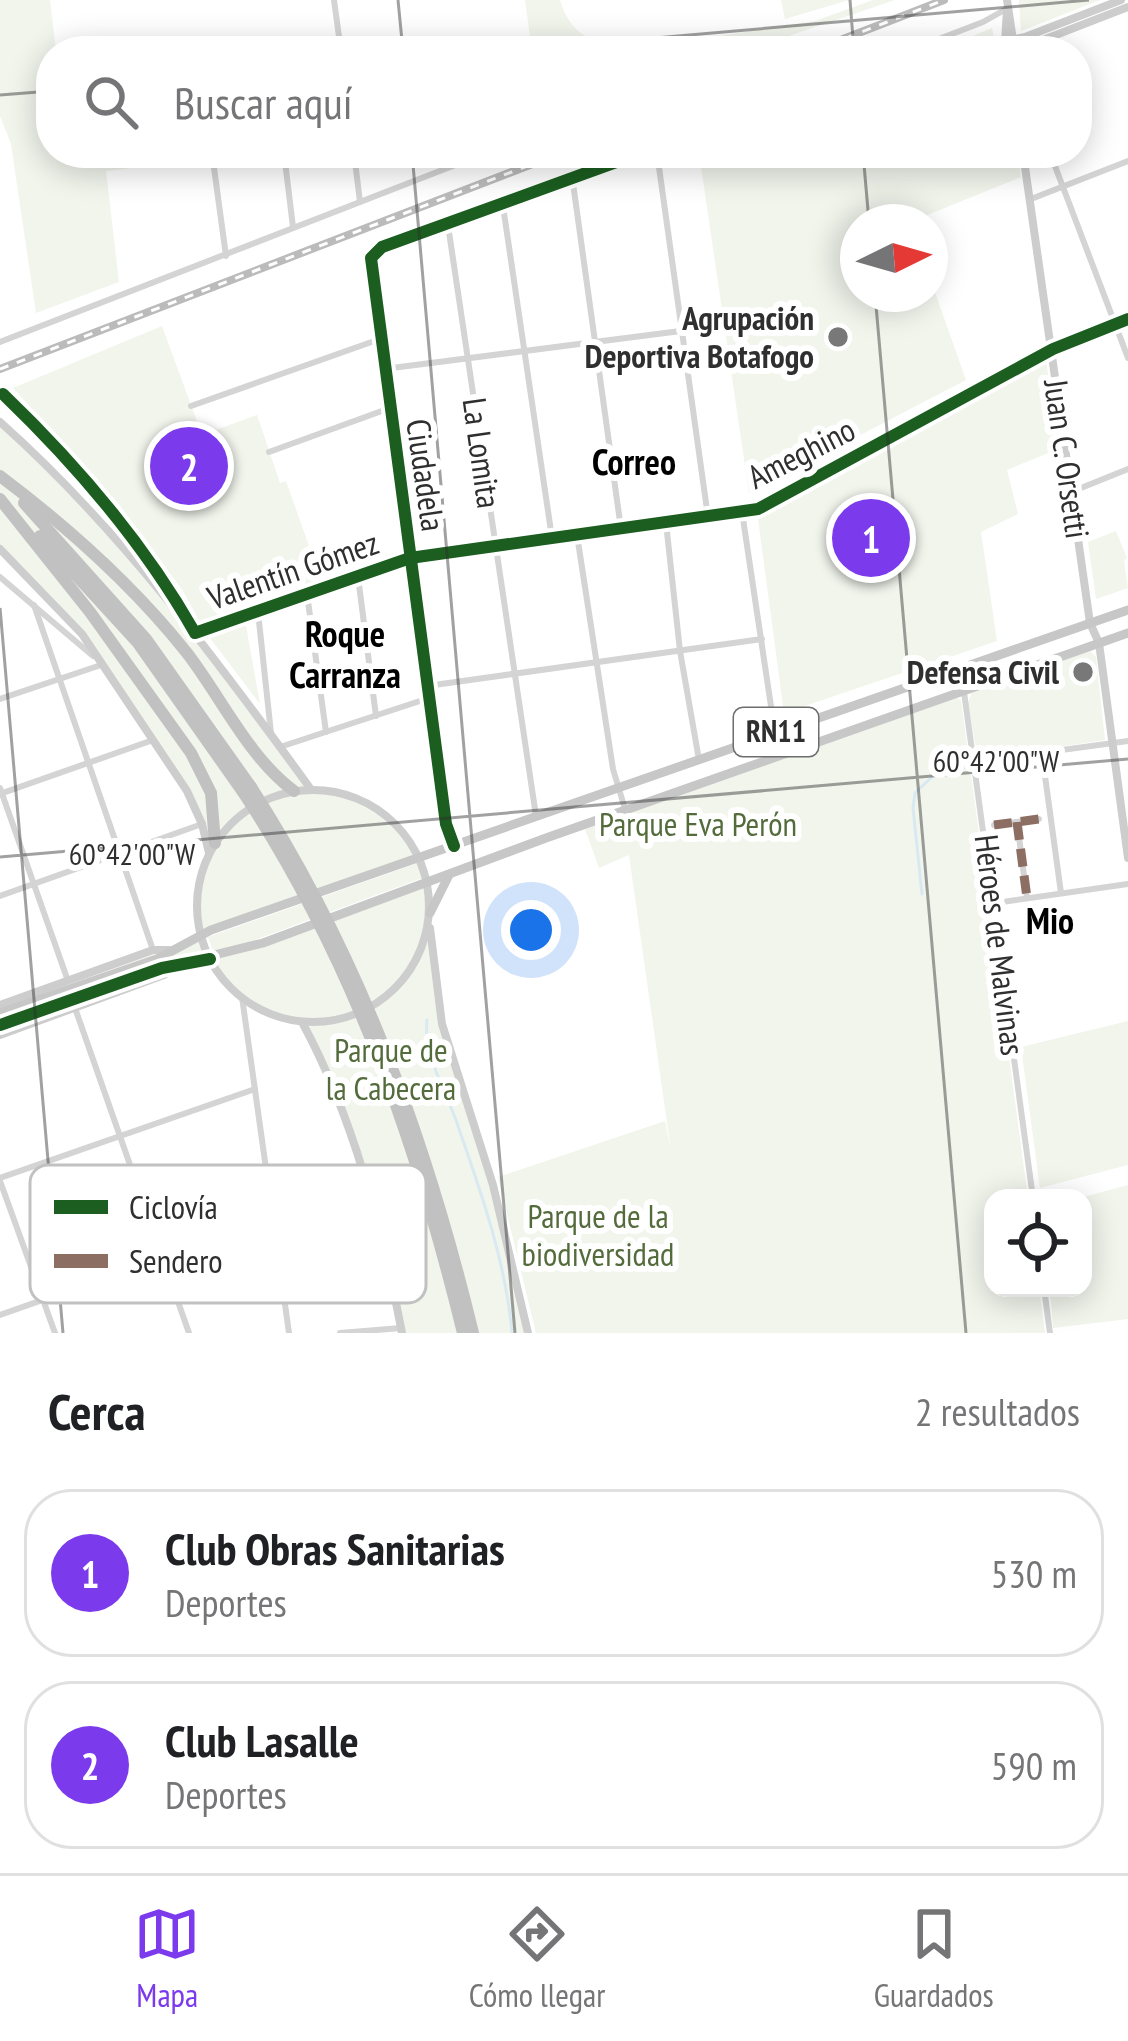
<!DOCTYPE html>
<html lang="es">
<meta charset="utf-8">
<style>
:root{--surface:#fff;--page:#f6f6f6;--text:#202124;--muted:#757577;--line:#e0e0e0;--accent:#7c3aed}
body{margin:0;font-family:"PT Sans Narrow",sans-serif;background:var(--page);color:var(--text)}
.controls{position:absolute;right:36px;bottom:36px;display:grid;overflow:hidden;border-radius:24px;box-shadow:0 6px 30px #0003}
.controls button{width:108px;height:108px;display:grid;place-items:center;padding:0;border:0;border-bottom:3px solid var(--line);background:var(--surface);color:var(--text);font:60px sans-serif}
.compass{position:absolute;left:840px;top:204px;width:108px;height:108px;border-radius:50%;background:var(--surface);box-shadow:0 6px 30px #0003;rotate:85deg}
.you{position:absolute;left:531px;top:930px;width:42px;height:42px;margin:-30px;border:9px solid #fff;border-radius:50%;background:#1a73e8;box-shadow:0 0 0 18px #1a73e833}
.badge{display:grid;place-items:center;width:78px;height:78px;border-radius:50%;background:var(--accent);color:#fff;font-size:39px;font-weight:700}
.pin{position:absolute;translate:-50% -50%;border:6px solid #fff;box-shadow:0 3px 12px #0006}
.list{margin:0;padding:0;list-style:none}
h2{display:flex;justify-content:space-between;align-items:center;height:156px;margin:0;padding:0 48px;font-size:51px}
h2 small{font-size:39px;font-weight:400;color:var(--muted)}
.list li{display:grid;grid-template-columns:78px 1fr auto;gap:36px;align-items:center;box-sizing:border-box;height:168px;margin:0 24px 24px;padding:0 24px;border:3px solid var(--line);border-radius:48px}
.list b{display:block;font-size:45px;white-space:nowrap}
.list p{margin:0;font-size:39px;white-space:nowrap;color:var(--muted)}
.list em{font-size:39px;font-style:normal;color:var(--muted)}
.icon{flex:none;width:66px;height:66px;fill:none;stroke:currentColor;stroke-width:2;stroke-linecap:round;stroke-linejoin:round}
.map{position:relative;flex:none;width:1128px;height:1333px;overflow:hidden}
.search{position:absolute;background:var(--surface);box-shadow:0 6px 30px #0003;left:36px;right:36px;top:36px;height:132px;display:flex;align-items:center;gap:30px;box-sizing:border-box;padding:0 42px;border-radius:48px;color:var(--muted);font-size:45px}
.sheet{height:540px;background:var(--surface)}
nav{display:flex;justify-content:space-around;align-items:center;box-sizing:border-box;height:168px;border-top:3px solid var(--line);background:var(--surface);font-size:33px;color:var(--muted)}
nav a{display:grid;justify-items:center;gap:6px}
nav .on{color:var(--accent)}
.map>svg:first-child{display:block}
.green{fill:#f1f5ec}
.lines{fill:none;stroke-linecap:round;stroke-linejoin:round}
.stream{stroke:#d9e9f2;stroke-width:3}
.street{stroke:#d4d4d4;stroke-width:6}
.secondary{stroke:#cdcdcd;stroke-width:8}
.primary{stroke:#c7c7c7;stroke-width:9}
.highway{stroke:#c1c1c1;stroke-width:12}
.rail-casing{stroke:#bbb;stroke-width:8}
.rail{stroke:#fff;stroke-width:3;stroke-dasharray:9;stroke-linecap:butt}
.highway-bridge{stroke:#c1c1c1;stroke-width:12}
.quiet{stroke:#8d6e63;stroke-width:9;stroke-dasharray:18 9;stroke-linecap:butt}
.cycleway-casing{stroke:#fff;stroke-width:20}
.cycleway{stroke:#1b5e20;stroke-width:12}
.ticks{fill:none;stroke:#2f2f2f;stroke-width:3;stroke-opacity:0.45}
.poi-dot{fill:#787878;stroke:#fff;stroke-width:4.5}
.labels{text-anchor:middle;stroke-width:12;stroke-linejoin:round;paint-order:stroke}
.shield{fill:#fff;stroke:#6d6d6d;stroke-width:3}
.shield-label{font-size:30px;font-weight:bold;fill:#2f2f2f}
.poi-label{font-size:33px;font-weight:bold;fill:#2f2f2f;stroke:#fff;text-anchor:end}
.street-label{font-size:33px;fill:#2f2f2f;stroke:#fff}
.park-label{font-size:33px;fill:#546c3c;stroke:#fff}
.neighbourhood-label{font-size:36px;font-weight:bold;fill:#000;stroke:#fff}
.key{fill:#fff;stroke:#c1c1c1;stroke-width:3}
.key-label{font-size:33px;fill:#2f2f2f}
.ticks-label{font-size:30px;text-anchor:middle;fill:#2f2f2f;stroke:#fff;stroke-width:12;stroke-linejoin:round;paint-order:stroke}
</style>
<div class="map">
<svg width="1128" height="1333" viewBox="0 0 1128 1333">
<rect width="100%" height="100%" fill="#fff"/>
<g class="green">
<path d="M0,0H50L56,51H51V153H205V159L106,171L119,282L36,313L11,144L0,116Z"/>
<path d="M525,0H560C574,49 615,48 658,42L666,51H532Z"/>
<path d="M781,0H849L785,19Z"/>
<path d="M873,0H895L744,51H704L706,38L815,21Z"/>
<path d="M1019,0H1100L1021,31Z"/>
<path d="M992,28L997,51H937Z"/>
<path d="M699,153H1017L1021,177L910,222H858V294H930V278L966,380L749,493Z"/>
<path d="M162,326L202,435L257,415L280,483L286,481L321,580L201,624L183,591L117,502L13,388Z"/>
<path d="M1046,360L1058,449L1007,470L1018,514L981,532L997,641L784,713L758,519Z"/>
<path d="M0,422L134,562L311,789C360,794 395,813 419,858L201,935L210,958L427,882L436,991L493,1185L528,1333H402L350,1137L302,1022C261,1016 232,994 210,959L176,966L0,1035V1005L153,950H173L200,934L197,896L209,855L187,791L83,634L0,549Z"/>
<path d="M1116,531L1127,558L1124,561L1128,588L1096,599L1088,542Z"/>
<path d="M240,622L246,626L260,704L207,634Z"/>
<path d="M1090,651L1096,657L1105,740L984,758L977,755L968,703L972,692Z"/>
<path d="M957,698L961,700L1028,1198H993V1288H1039L1045,1333H536L498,1177L665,1121L671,1151L629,855L599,868L585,829Z"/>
<path d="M418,863L422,878L222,952L213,951L208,937Z"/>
<path d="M1128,1021V1165L1040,1188L1021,1047Z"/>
<path d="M1128,1185V1319L1053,1328L1050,1288H1083V1198H1080Z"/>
</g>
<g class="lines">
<g class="stream">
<path d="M922,894L913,808L915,793L935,774L964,768"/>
<path d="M427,1020C423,1056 447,1092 458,1126C481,1192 506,1263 512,1333"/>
</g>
<g class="street">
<path d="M334,0L341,51"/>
<path d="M271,51L339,41"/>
<path d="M908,51L983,22L1008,8"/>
<path d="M212,153L226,256"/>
<path d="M284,153L293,227"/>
<path d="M354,153L360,202"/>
<path d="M657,153L708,517"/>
<path d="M1050,153L1128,358"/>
<path d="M572,176L621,529"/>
<path d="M1031,199L1128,161"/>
<path d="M504,213L552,538"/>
<path d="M449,232L536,816"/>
<path d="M0,342L486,153"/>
<path d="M384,369L704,328"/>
<path d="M3,394C73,461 139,534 187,620"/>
<path d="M191,406L380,339"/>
<path d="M269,452L390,408"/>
<path d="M1071,492L1128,469"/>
<path d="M742,512L775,733"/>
<path d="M666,523L680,651L699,760"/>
<path d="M577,535L613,769L625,809"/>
<path d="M0,577L93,656"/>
<path d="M358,577L376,716"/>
<path d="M307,594L326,732"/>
<path d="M34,605L153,950"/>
<path d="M258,612L271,733"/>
<path d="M193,631L410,558L758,509L1053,349L1128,319"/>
<path d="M427,686L762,639"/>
<path d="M964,692L1033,1198"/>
<path d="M0,699L101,665"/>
<path d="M280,747L429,698"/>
<path d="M1042,754L1061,893"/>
<path d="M973,762L1128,741"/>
<path d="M0,788L68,981"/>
<path d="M0,794L153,740"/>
<path d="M1017,822L1027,898"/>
<path d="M994,825L1039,819"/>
<path d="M453,845L446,824L371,258L382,247L641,153"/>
<path d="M0,896L202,824"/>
<path d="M995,903L1128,884"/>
<path d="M242,997L289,1333"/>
<path d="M75,1008L189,1333"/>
<path d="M0,1178L255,1089"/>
<path d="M0,1181L55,1333"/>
<path d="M1044,1288L1050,1333"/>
<path d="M0,1315L162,1258L273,1214L371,1201"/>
<path d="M340,1333L401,1328"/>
</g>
<g class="secondary">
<path d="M1007,0L1013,40"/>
<path d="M1005,41L1025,37L1121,0"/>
<path d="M1005,42L1007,10"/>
<path d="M1005,49L1030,45L1128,7"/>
<path d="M1023,153L1090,623L1099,643L1128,858"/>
<path d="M0,422C120,529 216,659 310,788"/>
<path d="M0,549L82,634L187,791L202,824L209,853"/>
<circle cx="313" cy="906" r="116"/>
<path d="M430,928L442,1024L493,1185L528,1333"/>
<path d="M0,1005L153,950H169"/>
<path d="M302,1022C353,1116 382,1228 402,1333"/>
<path d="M0,1035L164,975L175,967"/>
</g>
<g class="primary">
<path d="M430,913L449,875"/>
<path d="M0,1013L157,959L211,930L1128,610"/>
<path d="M0,1025L162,968L263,943L546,838L1128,633"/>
</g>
<g class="highway">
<path d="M0,476C69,528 133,585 187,653C221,697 249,758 294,791"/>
<path d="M0,499L90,612L191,753L211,793L215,843"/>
<path d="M24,503L146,639L251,787"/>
<path d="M40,536L138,643L243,792"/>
</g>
<g class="rail-casing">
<g id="rail">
<path d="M812,51L944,0"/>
<path d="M0,369L561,153"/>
</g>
</g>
<use href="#rail" class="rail"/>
<g class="highway-bridge">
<path d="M251,787C360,956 426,1139 473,1333"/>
<path d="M243,792C353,959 416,1141 463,1333"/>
</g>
<g class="quiet">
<path d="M1017,822L1027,898"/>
<path d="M994,825L1039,819"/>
</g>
<g class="cycleway-casing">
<g id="cycleway">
<path d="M3,394C78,466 144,543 195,633L410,558L758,509L1053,349L1128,319"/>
<path d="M454,846L446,824L371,258L382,247L641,153"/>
<path d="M0,1025L162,968L210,959"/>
</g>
</g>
<use href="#cycleway" class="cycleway"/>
</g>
<path class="ticks" d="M398,0L403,51M850,0L854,51M506,51L1089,0M0,95L51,91M412,153L515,1333M863,153L869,222M875,294L966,1333M0,608L63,1333M0,857L1128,759"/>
<g class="poi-dot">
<circle cx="838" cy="337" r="12"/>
<circle cx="1083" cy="672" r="12"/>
</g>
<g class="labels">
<rect class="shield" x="734" y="708" width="84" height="48" rx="9"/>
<g class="shield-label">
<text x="776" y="742">RN11</text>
</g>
<g class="poi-label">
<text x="814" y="330">Agrupación<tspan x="814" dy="38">Deportiva Botafogo</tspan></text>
<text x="1059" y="684">Defensa Civil</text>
</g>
<g class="street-label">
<text transform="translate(482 453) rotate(82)" y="12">La Lomita</text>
<text transform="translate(801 453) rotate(-27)" y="12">Ameghino</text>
<text transform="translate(1067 459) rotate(82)" y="12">Juan C. Orsetti</text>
<text transform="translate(426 475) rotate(82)" y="12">Ciudadela</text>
<text transform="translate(293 570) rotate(-19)" y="12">Valentín Gómez</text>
<text transform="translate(1000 945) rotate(83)" y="12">Héroes de Malvinas</text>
</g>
<g class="park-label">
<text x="698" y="836">Parque Eva Perón</text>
<text x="391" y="1062">Parque de<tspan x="391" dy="38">la Cabecera</tspan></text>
<text x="598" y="1228">Parque de la<tspan x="598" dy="38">biodiversidad</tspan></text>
</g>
<g class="neighbourhood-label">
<text x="634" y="475">Correo</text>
<text x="345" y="647">Roque<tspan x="345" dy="41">Carranza</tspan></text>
<text x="1050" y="934">Mio</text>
</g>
</g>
<rect x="30" y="1165" width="396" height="138" rx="18" class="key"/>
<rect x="54" y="1200" width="54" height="14" fill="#1b5e20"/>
<rect x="54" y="1254" width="54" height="14" fill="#8d6e63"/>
<g class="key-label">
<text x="129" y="1219">Ciclovía</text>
<text x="129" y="1273">Sendero</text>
</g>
<g class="ticks-label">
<text x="996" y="772">60°42'00"W</text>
<text x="132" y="865">60°42'00"W</text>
</g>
</svg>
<div class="controls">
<button><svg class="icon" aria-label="locate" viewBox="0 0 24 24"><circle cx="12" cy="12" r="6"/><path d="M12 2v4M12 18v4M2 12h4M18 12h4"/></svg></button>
</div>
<svg class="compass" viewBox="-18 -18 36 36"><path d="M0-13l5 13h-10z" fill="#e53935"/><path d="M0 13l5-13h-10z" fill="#757577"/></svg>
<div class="you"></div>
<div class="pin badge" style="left:871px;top:538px">1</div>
<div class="pin badge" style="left:189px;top:466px">2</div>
<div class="search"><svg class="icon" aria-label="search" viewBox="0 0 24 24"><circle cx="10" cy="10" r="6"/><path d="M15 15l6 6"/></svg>Buscar aquí</div>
</div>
<section class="sheet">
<h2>Cerca<small>2 resultados</small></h2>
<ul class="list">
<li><span class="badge">1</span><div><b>Club Obras Sanitarias</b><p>Deportes</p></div><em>530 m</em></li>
<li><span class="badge">2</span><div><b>Club Lasalle</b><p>Deportes</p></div><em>590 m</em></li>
</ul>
</section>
<nav>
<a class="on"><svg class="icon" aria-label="map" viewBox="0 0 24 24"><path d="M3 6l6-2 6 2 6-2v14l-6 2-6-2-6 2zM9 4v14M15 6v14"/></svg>Mapa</a>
<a><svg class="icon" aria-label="directions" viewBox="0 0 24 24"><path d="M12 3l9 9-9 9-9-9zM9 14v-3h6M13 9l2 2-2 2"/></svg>Cómo llegar</a>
<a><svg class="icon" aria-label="saved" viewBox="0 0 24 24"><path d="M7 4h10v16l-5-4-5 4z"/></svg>Guardados</a>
</nav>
